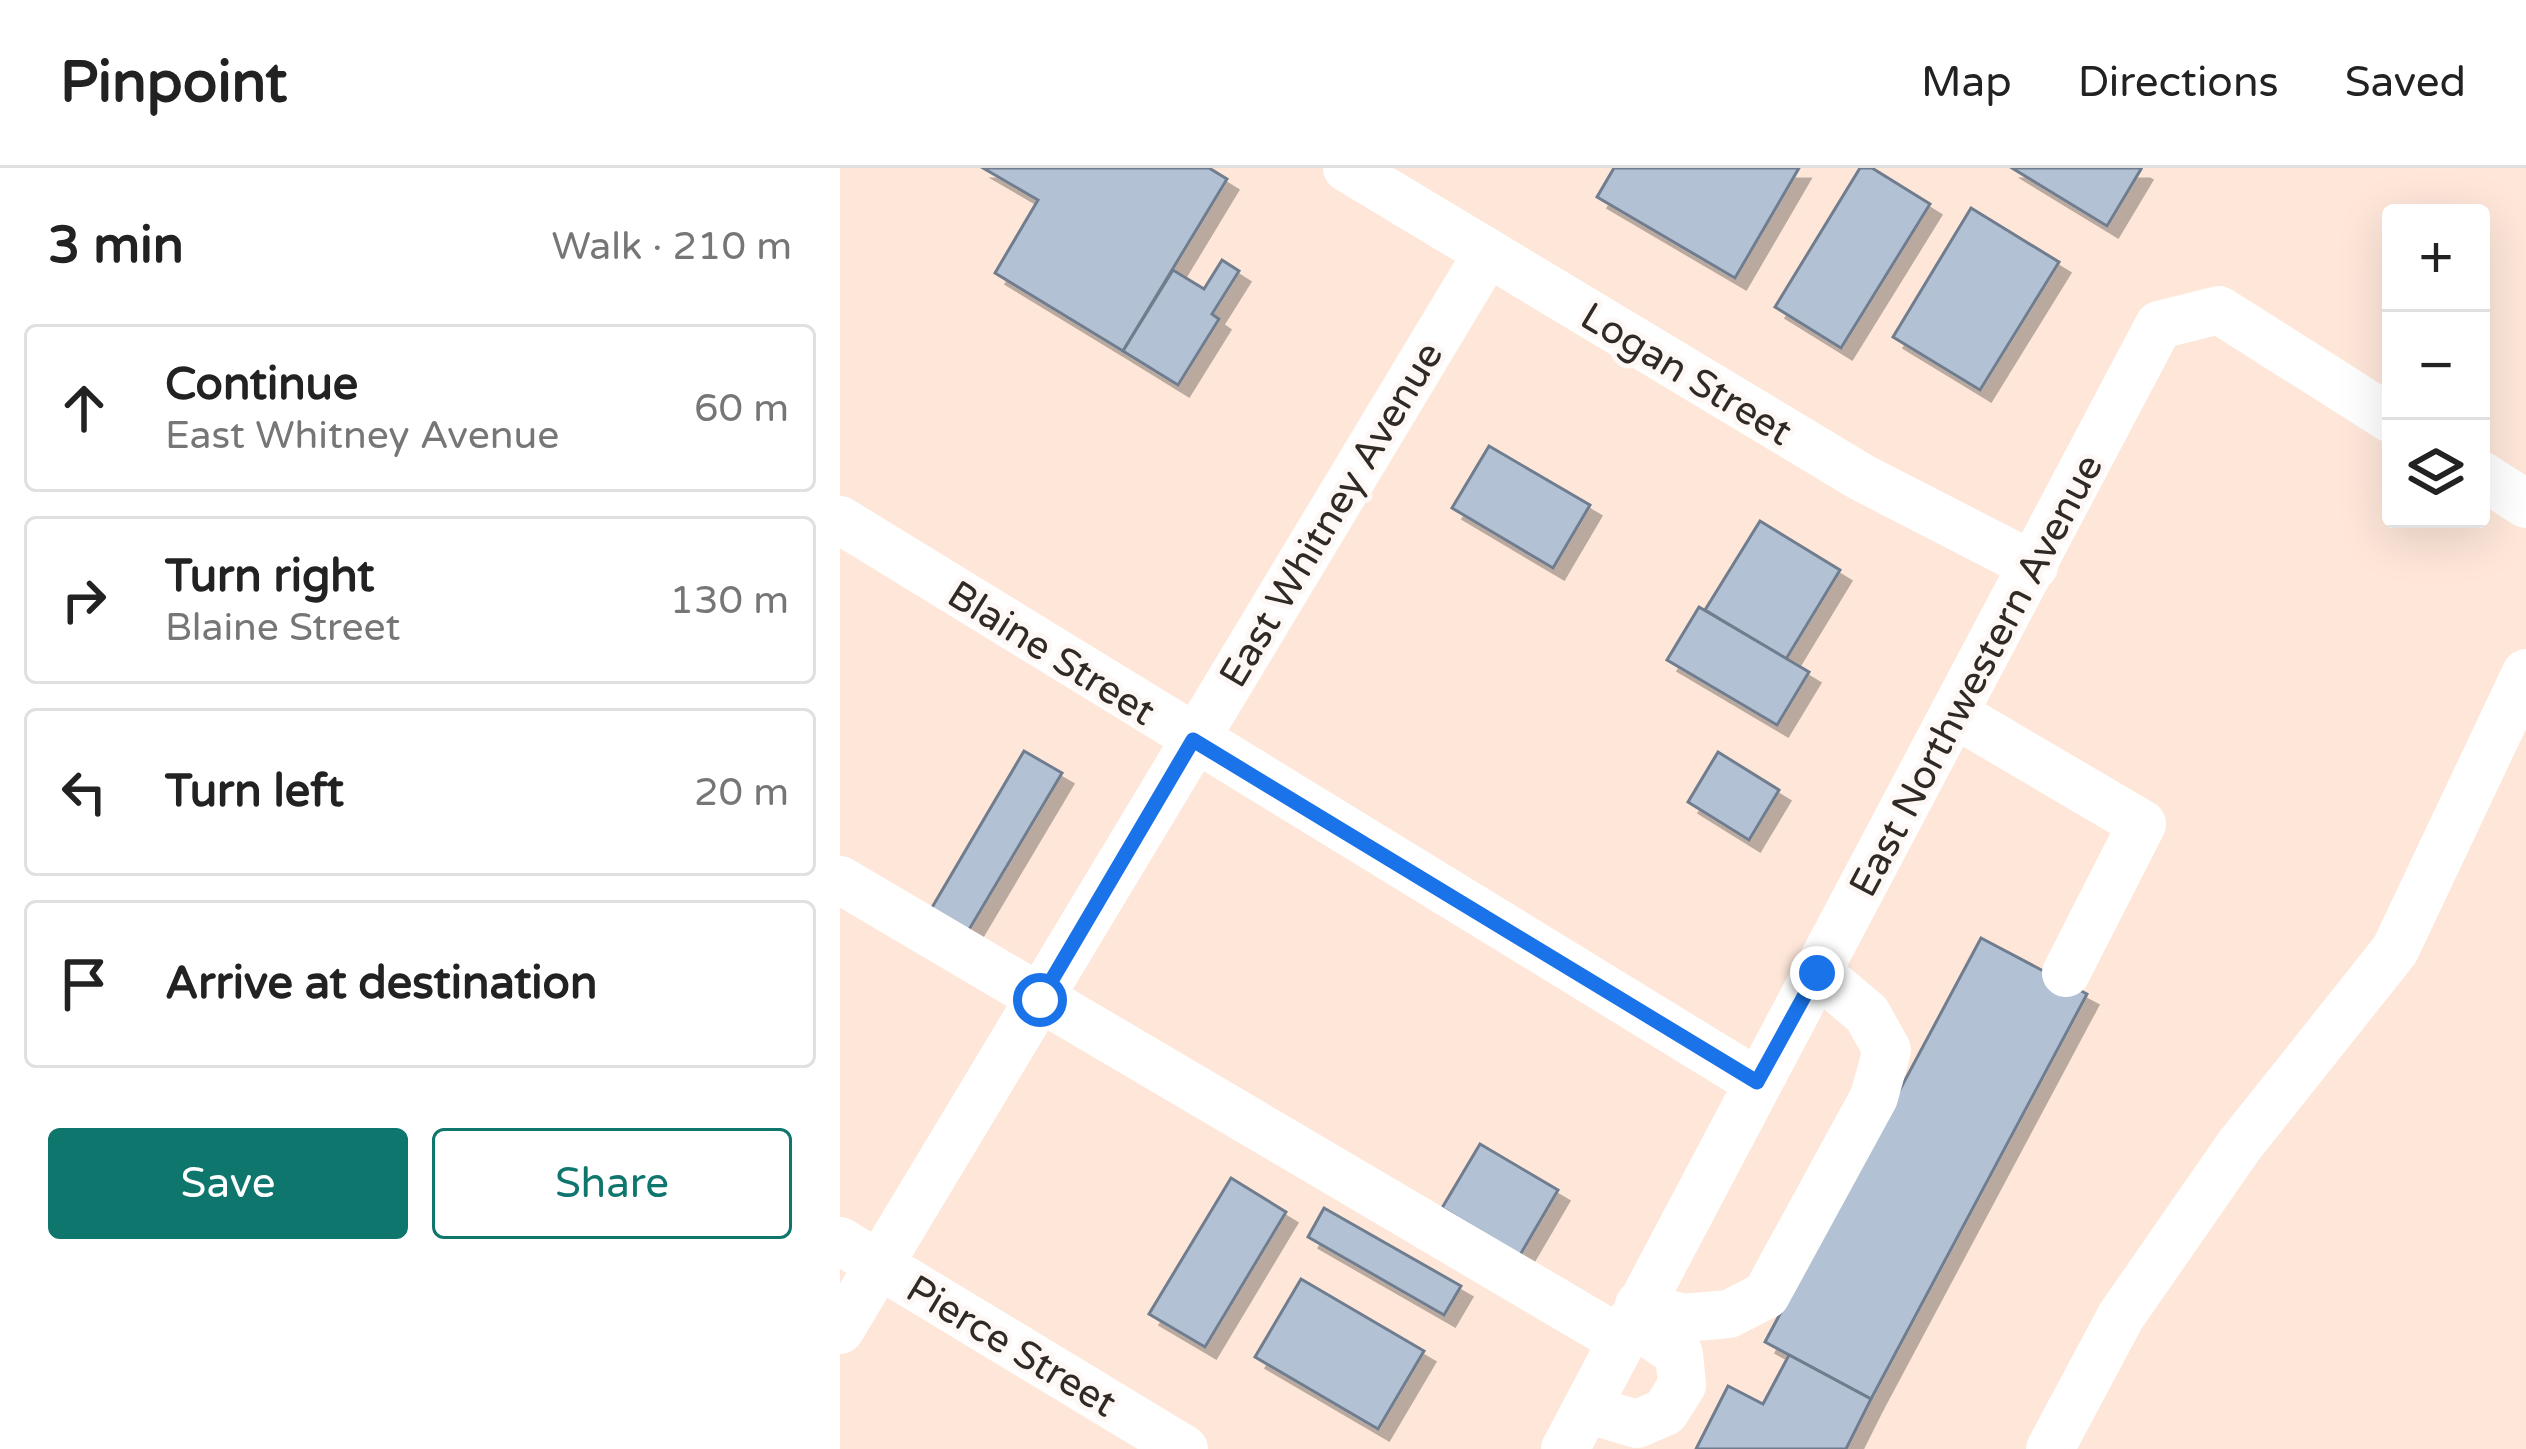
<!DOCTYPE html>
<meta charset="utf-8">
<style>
:root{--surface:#fff;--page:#f2f2f2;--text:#222;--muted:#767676;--line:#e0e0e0;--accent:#0f766e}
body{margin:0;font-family:"Varela Round",sans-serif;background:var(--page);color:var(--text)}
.controls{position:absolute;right:36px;top:36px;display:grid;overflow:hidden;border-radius:12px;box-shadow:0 12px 48px #0002}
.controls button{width:108px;height:108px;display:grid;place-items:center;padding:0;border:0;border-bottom:3px solid var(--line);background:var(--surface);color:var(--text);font:60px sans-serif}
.stop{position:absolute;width:36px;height:36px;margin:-27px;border:9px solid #1a73e8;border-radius:50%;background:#fff}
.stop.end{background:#1a73e8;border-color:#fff;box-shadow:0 3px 12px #0008}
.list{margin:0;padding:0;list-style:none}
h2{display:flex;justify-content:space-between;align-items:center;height:156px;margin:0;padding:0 48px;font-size:51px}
h2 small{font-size:39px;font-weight:400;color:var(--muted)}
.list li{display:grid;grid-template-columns:78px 1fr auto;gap:36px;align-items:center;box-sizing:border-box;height:168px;margin:0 24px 24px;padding:0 24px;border:3px solid var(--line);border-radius:12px}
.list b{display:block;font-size:45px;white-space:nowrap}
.list p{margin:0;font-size:39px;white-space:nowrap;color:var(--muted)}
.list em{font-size:39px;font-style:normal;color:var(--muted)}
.actions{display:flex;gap:24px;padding:36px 48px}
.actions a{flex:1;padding:27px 0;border:3px solid var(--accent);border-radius:12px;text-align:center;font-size:42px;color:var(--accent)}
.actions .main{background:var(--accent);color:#fff}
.icon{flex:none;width:66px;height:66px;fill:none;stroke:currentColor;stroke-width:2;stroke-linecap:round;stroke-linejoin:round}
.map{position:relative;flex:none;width:1686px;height:1281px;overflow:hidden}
header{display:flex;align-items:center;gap:72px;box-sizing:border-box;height:168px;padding:0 60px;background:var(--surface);border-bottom:3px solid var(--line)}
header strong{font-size:57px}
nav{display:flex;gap:66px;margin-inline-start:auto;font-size:42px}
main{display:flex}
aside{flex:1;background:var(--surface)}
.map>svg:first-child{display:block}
.building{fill:#b3c1d4;stroke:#707d8f;stroke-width:3;filter:url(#shadow)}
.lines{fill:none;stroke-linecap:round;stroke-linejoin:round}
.minor{stroke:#fff;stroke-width:48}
.route{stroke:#1a73e8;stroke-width:15}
.labels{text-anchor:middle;stroke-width:10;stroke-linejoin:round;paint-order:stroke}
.street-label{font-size:39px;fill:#312924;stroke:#fdf8f6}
</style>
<header>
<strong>Pinpoint</strong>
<nav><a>Map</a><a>Directions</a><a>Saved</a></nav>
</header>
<main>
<aside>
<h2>3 min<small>Walk · 210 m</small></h2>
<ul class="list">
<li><svg class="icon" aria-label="ahead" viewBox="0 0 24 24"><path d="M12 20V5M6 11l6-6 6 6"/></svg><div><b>Continue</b><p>East Whitney Avenue</p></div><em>60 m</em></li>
<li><svg class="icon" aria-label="right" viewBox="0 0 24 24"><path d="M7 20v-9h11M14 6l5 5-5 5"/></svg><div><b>Turn right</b><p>Blaine Street</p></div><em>130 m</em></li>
<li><svg class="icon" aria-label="left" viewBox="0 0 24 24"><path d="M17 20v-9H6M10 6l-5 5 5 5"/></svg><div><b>Turn left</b></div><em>20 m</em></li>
<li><svg class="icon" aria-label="arrive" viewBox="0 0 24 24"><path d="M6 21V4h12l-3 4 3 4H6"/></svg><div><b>Arrive at destination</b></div></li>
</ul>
<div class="actions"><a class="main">Save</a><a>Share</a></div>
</aside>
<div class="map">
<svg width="1686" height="1281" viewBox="0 0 1686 1281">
<defs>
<filter id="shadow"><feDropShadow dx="11" dy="11" stdDeviation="0" flood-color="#0004"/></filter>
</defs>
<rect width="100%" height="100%" fill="#fee7d9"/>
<g class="building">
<path d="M143,0H369L387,11L283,183L155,105L198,32Z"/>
<path d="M774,0H959L895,110L757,29Z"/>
<path d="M1020,0H1032L1090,36L1001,180L935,139Z"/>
<path d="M1172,0H1299L1301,1L1267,58Z"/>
<path d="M1131,40L1219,94L1140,222L1053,169Z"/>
<path d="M382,92L399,103L372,146L379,151L338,217L283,183L333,102L364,121Z"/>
<path d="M649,278L750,337L713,400L612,340Z"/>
<path d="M920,353L1000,402L946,491L865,442Z"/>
<path d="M859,439L969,504L937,557L827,492Z"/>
<path d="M184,583L222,605L124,770L87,748Z"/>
<path d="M878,584L939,622L909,672L848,634Z"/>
<path d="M1141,770L1247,826L1031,1231L925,1174Z"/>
<path d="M640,976L718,1022L680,1087L602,1040Z"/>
<path d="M391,1010L446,1044L365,1179L309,1146Z"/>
<path d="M484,1040L621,1118L604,1147L468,1069Z"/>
<path d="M461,1111L584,1183L538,1261L415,1189Z"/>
<path d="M949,1187L1031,1231L1006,1281H856L888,1218L923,1236Z"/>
</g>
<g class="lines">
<g class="minor">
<path d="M507,0L1021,309L1194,398"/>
<path d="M1641,307L1686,336"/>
<path d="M0,352L917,914"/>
<path d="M1115,546L1302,656L1226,805"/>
<path d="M0,712L781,1172"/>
<path d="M0,1073L344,1281"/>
<path d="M799,1137L843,1150L889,1146L926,1127L1034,929L1047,882L1027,846L977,804"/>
<path d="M0,1162L647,86"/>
<path d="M746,1241L797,1256L825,1244L842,1217L839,1186L791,1153"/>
<path d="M725,1281L1319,157L1379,142L1551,251"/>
<path d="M1210,1281L1281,1148L1399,978L1555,782L1686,505"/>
</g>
</g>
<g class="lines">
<path class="route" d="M200,832L353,572L917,914L977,805"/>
</g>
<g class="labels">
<g class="street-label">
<text transform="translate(847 205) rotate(31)" y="14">Logan Street</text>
<text transform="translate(490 346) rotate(-59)" y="14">East Whitney Avenue</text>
<text transform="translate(212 484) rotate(32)" y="14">Blaine Street</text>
<text transform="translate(1135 507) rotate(-62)" y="14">East Northwestern Avenue</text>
<text transform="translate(172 1177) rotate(31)" y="14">Pierce Street</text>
</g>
</g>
</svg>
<div class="controls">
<button>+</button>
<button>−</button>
<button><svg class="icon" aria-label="layers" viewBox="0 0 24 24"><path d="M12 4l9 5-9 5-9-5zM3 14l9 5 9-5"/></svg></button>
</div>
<div class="stop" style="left:200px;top:832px"></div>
<div class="stop end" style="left:977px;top:805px"></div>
</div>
</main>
